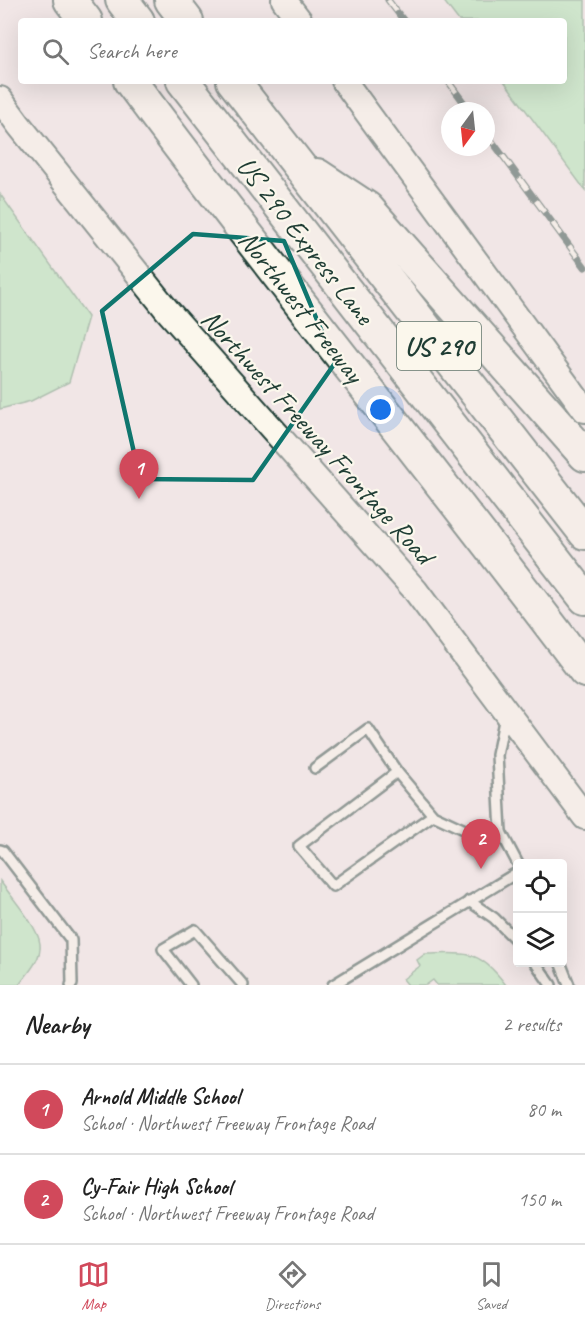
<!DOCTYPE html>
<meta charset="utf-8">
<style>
:root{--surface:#fff;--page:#f2f2f2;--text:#222;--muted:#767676;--line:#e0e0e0;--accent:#d1495b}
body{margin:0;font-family:Caveat,sans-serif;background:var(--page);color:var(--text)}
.controls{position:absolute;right:18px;bottom:18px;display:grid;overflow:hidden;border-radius:6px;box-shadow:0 6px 24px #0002}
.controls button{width:54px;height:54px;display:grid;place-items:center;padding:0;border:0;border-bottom:2px solid var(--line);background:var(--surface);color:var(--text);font:30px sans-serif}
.compass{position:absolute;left:441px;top:102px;width:54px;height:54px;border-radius:50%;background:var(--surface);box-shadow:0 6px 24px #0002;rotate:195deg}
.you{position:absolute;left:381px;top:410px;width:21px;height:21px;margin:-15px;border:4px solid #fff;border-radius:50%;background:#1a73e8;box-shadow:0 0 0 9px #1a73e833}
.badge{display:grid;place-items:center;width:39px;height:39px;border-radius:50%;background:var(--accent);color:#fff;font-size:20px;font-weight:700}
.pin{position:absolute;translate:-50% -50px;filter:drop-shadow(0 2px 3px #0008)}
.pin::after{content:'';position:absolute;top:32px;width:21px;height:18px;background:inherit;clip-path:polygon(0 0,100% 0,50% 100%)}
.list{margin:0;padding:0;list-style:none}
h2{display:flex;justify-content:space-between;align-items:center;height:78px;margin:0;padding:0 24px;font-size:26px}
h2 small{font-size:20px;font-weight:400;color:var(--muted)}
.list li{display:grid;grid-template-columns:39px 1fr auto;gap:18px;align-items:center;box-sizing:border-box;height:90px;padding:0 24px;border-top:2px solid var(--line)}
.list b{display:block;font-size:22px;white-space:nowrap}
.list p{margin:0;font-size:20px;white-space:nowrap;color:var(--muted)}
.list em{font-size:20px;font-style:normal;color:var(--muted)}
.icon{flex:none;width:33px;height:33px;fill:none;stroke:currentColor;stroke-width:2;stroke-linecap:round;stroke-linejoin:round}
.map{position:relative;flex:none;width:585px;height:985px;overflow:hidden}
.search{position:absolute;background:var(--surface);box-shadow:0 6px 24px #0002;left:18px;right:18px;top:18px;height:66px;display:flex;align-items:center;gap:15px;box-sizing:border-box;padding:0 21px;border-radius:6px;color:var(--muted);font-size:22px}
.sheet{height:258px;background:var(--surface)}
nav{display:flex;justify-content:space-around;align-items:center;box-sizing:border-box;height:84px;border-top:2px solid var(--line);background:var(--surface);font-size:16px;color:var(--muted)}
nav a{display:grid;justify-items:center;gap:3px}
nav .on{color:var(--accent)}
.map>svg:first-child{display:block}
.green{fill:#a6e5ad;stroke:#629170;stroke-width:1.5}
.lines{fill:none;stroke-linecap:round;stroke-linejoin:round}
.service-casing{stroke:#1f3d34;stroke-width:14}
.secondary-casing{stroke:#1f3d34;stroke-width:28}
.motorway-casing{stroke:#1f3d34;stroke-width:36}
.service{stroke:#fbf7ec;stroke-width:9}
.secondary{stroke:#fbf7ec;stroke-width:24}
.motorway{stroke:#fbf7ec;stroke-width:32}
.rail-casing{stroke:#1f3d34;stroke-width:7}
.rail{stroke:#fbf7ec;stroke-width:4.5;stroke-dasharray:14;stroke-linecap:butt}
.marked{fill:none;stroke:#0f766e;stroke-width:4.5;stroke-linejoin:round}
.labels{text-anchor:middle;stroke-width:4.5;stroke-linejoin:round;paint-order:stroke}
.shield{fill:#fbf7ec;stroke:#61756b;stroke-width:1.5}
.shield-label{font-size:27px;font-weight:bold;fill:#1f3d34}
.street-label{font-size:28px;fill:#1f3d34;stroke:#fbf7ec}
</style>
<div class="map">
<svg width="585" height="985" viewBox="0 0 585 985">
<rect width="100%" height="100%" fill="#f1e6e6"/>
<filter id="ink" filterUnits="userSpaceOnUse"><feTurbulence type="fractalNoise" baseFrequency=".0167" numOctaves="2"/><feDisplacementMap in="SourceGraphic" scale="12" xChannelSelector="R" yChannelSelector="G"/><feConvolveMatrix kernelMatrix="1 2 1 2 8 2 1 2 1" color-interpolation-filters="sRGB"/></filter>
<g filter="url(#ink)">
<g class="green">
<path d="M443,0H585V190L504,81H564V21H459Z"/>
<path d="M0,194L88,317L69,382L31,401L0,409Z"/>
<path d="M0,881C10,895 39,928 40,944C42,959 27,974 19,985H0Z"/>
<path d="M425,954C437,954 457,952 469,955C484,958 497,973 506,985H437L433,980L426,985H408L403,979L420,966L417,960Z"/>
</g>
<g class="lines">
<g class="service-casing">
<g id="service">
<path d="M315,768L368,729L397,772"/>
<path d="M433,815L397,772L299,846L333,886L433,815L465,830L501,832L497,755L505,716"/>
<path d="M501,832L518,864"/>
<path d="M0,850L3,851L71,940L72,984L71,985"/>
<path d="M469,901L494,918L518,942"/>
<path d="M535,962L551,985"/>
<path d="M560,962L569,985"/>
<path d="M191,985L163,949L195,930L243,985"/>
<path d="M333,985L518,872"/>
</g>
</g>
<g class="secondary-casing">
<g id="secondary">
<path d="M284,0L300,21"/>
<path d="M344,81L585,410"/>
<path d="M0,99L19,125L167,310L415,590L585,817"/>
</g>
</g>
<g class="motorway-casing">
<g id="motorway">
<path d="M70,0L86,21"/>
<path d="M122,0L138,21"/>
<path d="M171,0L187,21"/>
<path d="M130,81C278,280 436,473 585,671"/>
<path d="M183,81L585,598"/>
<path d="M233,81L585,533"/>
<path d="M317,175L367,208L585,455"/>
</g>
</g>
<use href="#service" class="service"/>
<use href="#secondary" class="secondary"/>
<use href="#motorway" class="motorway"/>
<g class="rail-casing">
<g id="rail">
<path d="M388,0L404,21"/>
<path d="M448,81L470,111"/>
<path d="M486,133L585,267"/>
</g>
</g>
<use href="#rail" class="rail"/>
</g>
</g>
<path d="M0 0H585V985H0ZM193,234L284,241L335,363L253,480L140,479L102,311Z" fill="#f1e6e6" fill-opacity=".55" fill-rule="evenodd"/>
<path class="marked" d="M193,234L284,241L335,363L253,480L140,479L102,311Z"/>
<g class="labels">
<rect class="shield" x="397" y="322" width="84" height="48" rx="4.5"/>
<g class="shield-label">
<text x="439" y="355">US 290</text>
</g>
<g class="street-label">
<text transform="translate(306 240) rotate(52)" y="10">US 290 Express Lane</text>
<text transform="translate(302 306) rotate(52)" y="10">Northwest Freeway</text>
<text transform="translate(318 436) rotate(48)" y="10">Northwest Freeway Frontage Road</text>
</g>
</g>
</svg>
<div class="controls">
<button><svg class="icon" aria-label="locate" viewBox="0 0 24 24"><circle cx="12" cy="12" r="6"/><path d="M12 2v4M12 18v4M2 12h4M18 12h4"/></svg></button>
<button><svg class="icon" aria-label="layers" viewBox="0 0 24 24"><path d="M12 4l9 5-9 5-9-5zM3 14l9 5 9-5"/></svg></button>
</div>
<svg class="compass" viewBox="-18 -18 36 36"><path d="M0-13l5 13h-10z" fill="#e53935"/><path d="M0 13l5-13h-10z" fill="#767676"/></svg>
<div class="you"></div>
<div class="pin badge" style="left:139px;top:499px">1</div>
<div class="pin badge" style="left:481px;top:869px">2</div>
<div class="search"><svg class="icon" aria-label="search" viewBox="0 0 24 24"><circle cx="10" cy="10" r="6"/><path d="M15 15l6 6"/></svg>Search here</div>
</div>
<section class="sheet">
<h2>Nearby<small>2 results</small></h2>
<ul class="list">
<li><span class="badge">1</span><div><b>Arnold Middle School</b><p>School · Northwest Freeway Frontage Road</p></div><em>80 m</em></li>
<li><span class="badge">2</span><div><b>Cy-Fair High School</b><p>School · Northwest Freeway Frontage Road</p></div><em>150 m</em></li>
</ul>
</section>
<nav>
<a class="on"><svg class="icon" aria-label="map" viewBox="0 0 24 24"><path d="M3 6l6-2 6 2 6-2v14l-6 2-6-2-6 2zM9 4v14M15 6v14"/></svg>Map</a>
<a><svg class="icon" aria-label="directions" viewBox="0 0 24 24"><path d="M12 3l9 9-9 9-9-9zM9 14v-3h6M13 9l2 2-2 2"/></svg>Directions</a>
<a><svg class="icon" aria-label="saved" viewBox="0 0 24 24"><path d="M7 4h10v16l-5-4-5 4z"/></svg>Saved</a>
</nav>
